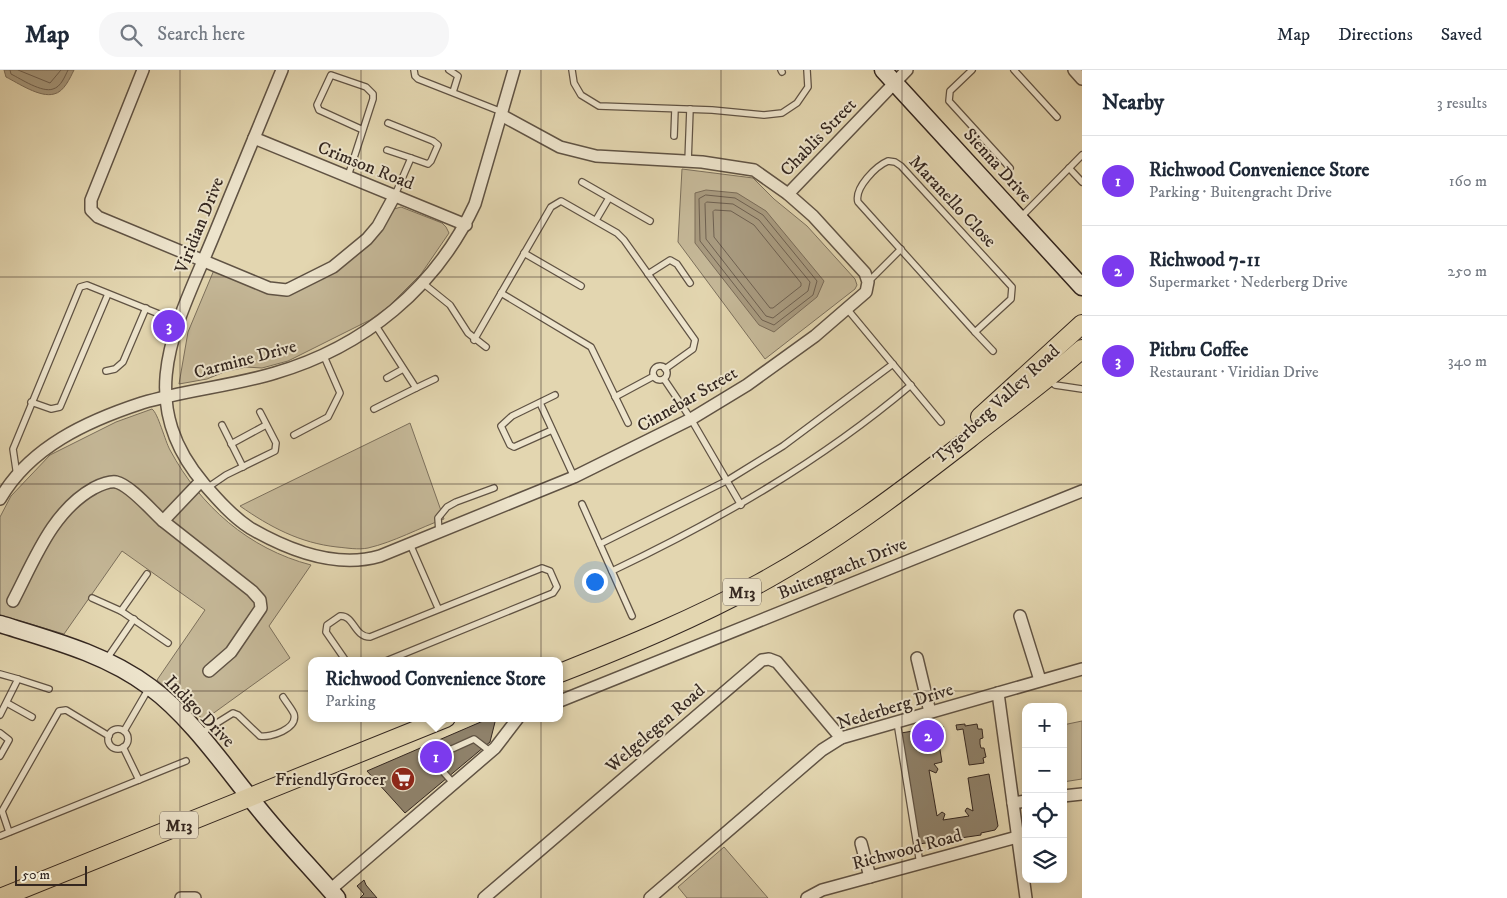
<!DOCTYPE html>
<meta charset="utf-8">
<style>
:root{--surface:#fff;--page:#f6f6f7;--text:#1f2937;--muted:#747a83;--line:#e0e1e3;--accent:#7c3aed}
body{margin:0;font-family:"IM FELL DW Pica",serif;background:var(--page);color:var(--text)}
.controls{position:absolute;right:15px;bottom:15px;display:grid;overflow:hidden;border-radius:10px;box-shadow:0 2px 12px #0003}
.controls button{width:45px;height:45px;display:grid;place-items:center;padding:0;border:0;border-bottom:1px solid var(--line);background:var(--surface);color:var(--text);font:25px sans-serif}
.scale{position:absolute;left:15px;bottom:12px;width:72px;box-sizing:border-box;padding-left:5px;border:2px solid #342720;border-top:0;font-size:14px;line-height:18px;white-space:nowrap;color:#342720;-webkit-text-stroke:4px #ede4cc;paint-order:stroke}
.you{position:absolute;left:594px;top:511px;width:18px;height:18px;margin:-12px;border:4px solid #fff;border-radius:50%;background:#1a73e8;box-shadow:0 0 0 8px #1a73e833}
.badge{display:grid;place-items:center;width:32px;height:32px;border-radius:50%;background:var(--accent);color:#fff;font-size:16px;font-weight:700}
.pin{position:absolute;translate:-50% -50%;border:2px solid #fff;box-shadow:0 1px 5px #0006}
.popup{position:absolute;left:308px;top:587px;width:255px;height:65px;box-sizing:border-box;display:grid;place-content:center;border-radius:10px;background:var(--surface);filter:drop-shadow(0 1px 4px #0005);font-size:16px;white-space:nowrap;color:var(--muted)}
.popup b{font-size:19px;color:var(--text)}
.popup::after{content:'';position:absolute;left:50%;top:100%;margin-left:-10px;border:10px solid transparent;border-top-color:var(--surface)}
.list{margin:0;padding:0;list-style:none}
h2{display:flex;justify-content:space-between;align-items:center;height:65px;margin:0;padding:0 20px;font-size:21px}
h2 small{font-size:16px;font-weight:400;color:var(--muted)}
.list li{display:grid;grid-template-columns:32px 1fr auto;gap:15px;align-items:center;box-sizing:border-box;height:90px;padding:0 20px;border-top:1px solid var(--line)}
.list b{display:block;font-size:19px;white-space:nowrap}
.list p{margin:0;font-size:16px;white-space:nowrap;color:var(--muted)}
.list em{font-size:16px;font-style:normal;color:var(--muted)}
.icon{flex:none;width:28px;height:28px;fill:none;stroke:currentColor;stroke-width:2;stroke-linecap:round;stroke-linejoin:round}
.map{position:relative;flex:none;width:1082px;height:828px;overflow:hidden}
header{display:flex;align-items:center;gap:30px;box-sizing:border-box;height:70px;padding:0 25px;background:var(--surface);border-bottom:1px solid var(--line)}
header strong{font-size:24px}
nav{display:flex;gap:28px;margin-inline-start:auto;font-size:18px}
.search{width:350px;height:45px;background:var(--page);display:flex;align-items:center;gap:12px;box-sizing:border-box;padding:0 18px;border-radius:20px;color:var(--muted);font-size:19px}
main{display:flex}
aside{flex:1;background:var(--surface)}
.map>svg:first-child{display:block}
.green{fill:#c5b898;stroke:#7c705c}
.water{fill:#a89a7f;stroke:#7a6c59}
.lines{fill:none;stroke-linecap:round;stroke-linejoin:round}
.shore{stroke:#6e6050;stroke-width:1}
.building{fill:#8f826b;stroke:#342720}
.lane-casing{stroke:#605344;stroke-width:8}
.street-casing{stroke:#605344;stroke-width:14}
.secondary-casing{stroke:#342720;stroke-width:19}
.primary-casing{stroke:#342720;stroke-width:20}
.lane{stroke:#ede4cc;stroke-width:5.5}
.street{stroke:#ede4cc;stroke-width:11}
.secondary{stroke:#ede4cc;stroke-width:16}
.primary{stroke:#e3d6b0;stroke-width:18}
.grid{fill:none;stroke:#342720;stroke-width:1;stroke-opacity:0.55}
.labels{text-anchor:middle;stroke-width:4;stroke-linejoin:round;paint-order:stroke}
.shield{fill:#ede4cc;stroke:#6c6054;stroke-width:1}
.shield-label{font-size:16px;font-weight:bold;fill:#342720}
.street-label{font-size:18px;fill:#342720;stroke:#ede4cc}
.poi-label{font-size:18px;fill:#342720;stroke:#ede4cc;text-anchor:end}
</style>
<header>
<strong>Map</strong>
<div class="search"><svg class="icon" aria-label="search" viewBox="0 0 24 24"><circle cx="10" cy="10" r="6"/><path d="M15 15l6 6"/></svg>Search here</div>
<nav><a>Map</a><a>Directions</a><a>Saved</a></nav>
</header>
<main>
<div class="map">
<svg width="1082" height="828" viewBox="0 0 1082 828">
<rect width="100%" height="100%" fill="#e3d6b0"/>
<filter id="stains"><feTurbulence type="fractalNoise" baseFrequency=".004" numOctaves="4"/><feColorMatrix values="0 0 0 0 .2 0 0 0 0 .09 0 0 0 0 .02 0 0 0 .5 -.17"/></filter>
<radialGradient id="worn" r=".72"><stop offset=".6" stop-color="#630" stop-opacity="0"/><stop offset="1" stop-color="#630" stop-opacity=".3"/></radialGradient>
<g class="green">
<path d="M682,99L753,108L774,129L807,156L855,209L857,215L855,219L765,289L678,172Z"/>
<path d="M401,137L442,153L446,157L449,163L421,204L388,237L370,250L288,291L262,298L246,297L224,302L207,309L179,314L188,262L214,200L276,224L285,225L335,201L394,139Z"/>
<path d="M152,339C158,343 165,371 170,380C200,436 249,479 311,495L269,556L290,588L204,650L157,610L205,540L122,481L64,564L0,545V447L11,426L50,385L116,352Z"/>
<path d="M410,353L444,449C419,458 394,472 368,478C358,480 348,478 337,477C300,473 270,457 240,436Z"/>
<path d="M1082,651V709L1063,712V655Z"/>
<path d="M724,777L768,828H687L678,817Z"/>
</g>
<g class="water">
<path d="M4,0H74C70,8 64,22 54,24C40,28 18,13 6,7Z"/>
<path d="M706,120L737,123L766,141L824,211L817,227L774,262L759,255L695,173V123Z"/>
</g>
<g class="lines">
<g class="shore">
<path d="M10,0L11,4C21,9 42,23 53,19C61,17 65,6 68,0"/>
<path d="M18,0L50,13L61,0"/>
<path d="M706,125L735,128L763,145L817,211L813,225L774,255L762,250L700,171L699,129Z"/>
<path d="M707,132L733,134L759,150L810,212L808,221L773,248L766,246L706,169L705,134Z"/>
<path d="M715,140L731,141L754,155L801,213V216L773,238H770L714,167L713,142Z"/>
</g>
</g>
<g class="building">
<path d="M490,648H496L490,672L405,743L367,701Z"/>
<path d="M965,654V656L977,654L978,659H982L983,668L980,669V674L981,678H984L986,687L983,688L984,693L969,695L963,659L957,660L956,655Z"/>
<path d="M943,656L944,661L937,662L942,692L934,694L938,699L936,703L929,700L937,746L942,742L945,744L943,750L969,746L965,741L967,738L973,741L968,708L989,704L998,756L995,760L981,763V765L919,774L901,663Z"/>
<path d="M364,810L366,815L377,828H360L364,824L357,816Z"/>
</g>
<g class="lines">
<g class="lane-casing">
<g id="lane">
<path d="M414,0L415,6L418,9L502,42"/>
<path d="M449,0L458,6L453,22"/>
<path d="M572,0L574,13L581,25L599,36L712,40L764,45L782,43L797,33L808,17L807,0"/>
<path d="M781,0L782,2"/>
<path d="M972,0L950,21L949,31L1010,98"/>
<path d="M1014,0L1057,47"/>
<path d="M388,53L433,71L438,75L431,91L428,94L411,88L395,125"/>
<path d="M674,66L675,39"/>
<path d="M387,80L411,88"/>
<path d="M888,91L895,92L901,96L1012,217L1011,229L975,262L858,132C854,118 876,96 888,91Z"/>
<path d="M688,92L690,39"/>
<path d="M1069,98L1082,112"/>
<path d="M348,106L351,97L373,29V24L366,17L331,5L317,35L319,40L363,60"/>
<path d="M582,112L650,151"/>
<path d="M1020,148L1082,85"/>
<path d="M596,150L609,128"/>
<path d="M524,183L581,216"/>
<path d="M648,204L670,190L677,194L690,213"/>
<path d="M869,211L901,179"/>
<path d="M424,214L450,235L468,263L486,277"/>
<path d="M501,223L591,277L628,353"/>
<path d="M848,240L941,352"/>
<path d="M975,262L993,281"/>
<path d="M474,270L551,137L561,131L617,163L624,170L695,270L693,279L665,299"/>
<circle cx="660" cy="303" r="7"/>
<path d="M106,301L115,299L123,292L146,238"/>
<path d="M387,308L403,299"/>
<path d="M664,309L691,349L741,435"/>
<path d="M1049,310L1055,315L1082,319"/>
<path d="M416,318L435,309"/>
<path d="M615,327L654,306"/>
<path d="M31,332L51,339L60,337L108,224"/>
<path d="M540,333L574,407"/>
<path d="M374,339L416,318L376,256"/>
<path d="M222,355L243,397"/>
<path d="M552,360L514,377L510,375L501,356L512,346L555,325"/>
<path d="M294,365L328,347L340,323L323,284"/>
<path d="M231,374L266,355"/>
<path d="M17,406L13,379L80,217L87,215L179,252"/>
<path d="M207,418L226,405L275,381L276,373L260,342"/>
<path d="M582,434L632,546"/>
<path d="M439,462L438,448L447,437L456,432L494,418"/>
<path d="M410,474L438,538"/>
<path d="M600,474L728,410L783,376L893,294"/>
<path d="M612,501C719,450 820,392 911,315"/>
<path d="M92,528L121,541L168,573"/>
<path d="M121,541L147,504"/>
<path d="M106,590L134,549"/>
<path d="M346,591L326,562L327,555L340,546C354,545 354,567 370,567L542,498L550,501L557,517L553,523L386,591"/>
<path d="M0,604L18,609L0,645"/>
<path d="M18,609L49,619"/>
<path d="M7,633L32,647"/>
<path d="M897,652L920,794"/>
<circle cx="118" cy="669" r="10"/>
<path d="M124,661L149,618"/>
<path d="M0,663L9,670L0,686"/>
<path d="M201,663L233,643L238,645L260,666C270,668 298,659 294,644C292,639 286,632 283,627"/>
<path d="M123,677L139,710"/>
<path d="M454,714L438,696L443,683L474,669L491,682"/>
<path d="M9,762L2,741L59,641L66,640L109,666"/>
<path d="M0,766L186,691"/>
</g>
</g>
<g class="street-casing">
<g id="street">
<path d="M143,0L91,130V140L98,147L269,218L287,220L333,197L367,169L378,156L395,125"/>
<path d="M282,0C259,55 237,110 214,165C178,253 131,328 204,414C218,430 232,446 250,458C288,480 336,499 380,486L574,407L691,349L747,315L815,266L866,222L868,212L865,203L813,146L788,124L754,100L702,92L596,86L560,77L501,45"/>
<path d="M1074,0L1082,9"/>
<path d="M254,68L466,155"/>
<path d="M788,124L907,0"/>
<path d="M201,411L163,451L252,521L260,530L261,538L231,582L209,601"/>
<path d="M0,429C30,377 87,351 142,333C186,320 232,316 275,303C364,277 436,218 475,134L514,0"/>
<path d="M13,531C34,491 52,441 94,418C100,415 109,411 116,412C130,415 152,441 163,451"/>
<path d="M1020,546L1040,610"/>
<path d="M917,588L930,642"/>
<path d="M998,623L1026,828"/>
<path d="M560,631L1082,421"/>
<path d="M1063,726L1082,724"/>
<path d="M1013,733L1026,731"/>
<path d="M861,773L870,807"/>
<path d="M330,820L495,678L518,648"/>
<path d="M181,828H195"/>
<path d="M484,828L762,590L769,589L777,592L841,668"/>
<path d="M650,828L822,680L841,668L1082,599"/>
<path d="M807,828L822,820L1017,767"/>
</g>
</g>
<g class="secondary-casing">
<g id="secondary">
<path d="M883,0L1082,217"/>
<path d="M0,554C52,570 106,584 150,617C191,647 227,700 259,739C284,770 311,798 337,828"/>
</g>
</g>
<g class="primary-casing">
<g id="primary">
<path d="M980,347L1082,254"/>
<path d="M560,603C628,576 696,548 760,513C835,472 902,421 969,369C1007,339 1046,311 1082,279"/>
<path d="M0,828L446,648"/>
</g>
</g>
<use href="#lane" class="lane"/>
<use href="#street" class="street"/>
<use href="#secondary" class="secondary"/>
<use href="#primary" class="primary"/>
</g>
<path class="grid" d="M180,0V828M361,0V828M541,0V828M721,0V828M902,0V828M0,207H1082M0,414H1082M0,621H1082"/>
<defs>
<g id="supermarket-disc" transform="scale(1.25)"><circle r="9.5" fill="#8f2418" stroke="#ede4cc"/><path d="M-6-5.5h2.5l.6 2H6L4.5 2H-2.5L-4.4-4H-6ZM-1.5 3.2a1.3 1.3 0 1 0 .1 0ZM3 3.2a1.3 1.3 0 1 0 .1 0Z" fill="#fff"/></g>
</defs>
<g fill-rule="evenodd">
<use href="#supermarket-disc" x="403" y="709"/>
</g>
<g class="labels">
<g class="shield">
<rect x="723" y="508.5" width="38" height="27" rx="4"/>
<rect x="160" y="741.5" width="38" height="27" rx="4"/>
</g>
<g class="shield-label">
<text x="742" y="528">M13</text>
<text x="179" y="761">M13</text>
</g>
<g class="street-label">
<text transform="translate(818 67) rotate(-46)" y="6">Chablis Street</text>
<text transform="translate(366 95) rotate(22)" y="6">Crimson Road</text>
<text transform="translate(998 95) rotate(48)" y="6">Sienna Drive</text>
<text transform="translate(953 131) rotate(47)" y="6">Maranello Close</text>
<text transform="translate(199 155) rotate(-68)" y="6">Viridian Drive</text>
<text transform="translate(245 289) rotate(-15)" y="6">Carmine Drive</text>
<text transform="translate(687 329) rotate(-30)" y="6">Cinnebar Street</text>
<text transform="translate(996 334) rotate(-43)" y="6">Tygerberg Valley Road</text>
<text transform="translate(842 498) rotate(-22)" y="6">Buitengracht Drive</text>
<text transform="translate(895 636) rotate(-17)" y="6">Nederberg Drive</text>
<text transform="translate(200 641) rotate(46)" y="6">Indigo Drive</text>
<text transform="translate(655 658) rotate(-41)" y="6">Welgelegen Road</text>
<text transform="translate(907 779) rotate(-15)" y="6">Richwood Road</text>
</g>
<g class="poi-label">
<text x="386" y="715">FriendlyGrocer</text>
</g>
</g>
<rect width="100%" height="100%" filter="url(#stains)"/>
<rect width="100%" height="100%" fill="url(#worn)"/>
</svg>
<div class="controls">
<button>+</button>
<button>−</button>
<button><svg class="icon" aria-label="locate" viewBox="0 0 24 24"><circle cx="12" cy="12" r="6"/><path d="M12 2v4M12 18v4M2 12h4M18 12h4"/></svg></button>
<button><svg class="icon" aria-label="layers" viewBox="0 0 24 24"><path d="M12 4l9 5-9 5-9-5zM3 14l9 5 9-5"/></svg></button>
</div>
<div class="scale">50 m</div>
<div class="you"></div>
<div class="pin badge" style="left:436px;top:687px">1</div>
<div class="popup"><b>Richwood Convenience Store</b>Parking</div>
<div class="pin badge" style="left:928px;top:666px">2</div>
<div class="pin badge" style="left:169px;top:256px">3</div>
</div>
<aside>
<h2>Nearby<small>3 results</small></h2>
<ul class="list">
<li><span class="badge">1</span><div><b>Richwood Convenience Store</b><p>Parking · Buitengracht Drive</p></div><em>160 m</em></li>
<li><span class="badge">2</span><div><b>Richwood 7-11</b><p>Supermarket · Nederberg Drive</p></div><em>250 m</em></li>
<li><span class="badge">3</span><div><b>Pitbru Coffee</b><p>Restaurant · Viridian Drive</p></div><em>340 m</em></li>
</ul>
</aside>
</main>
